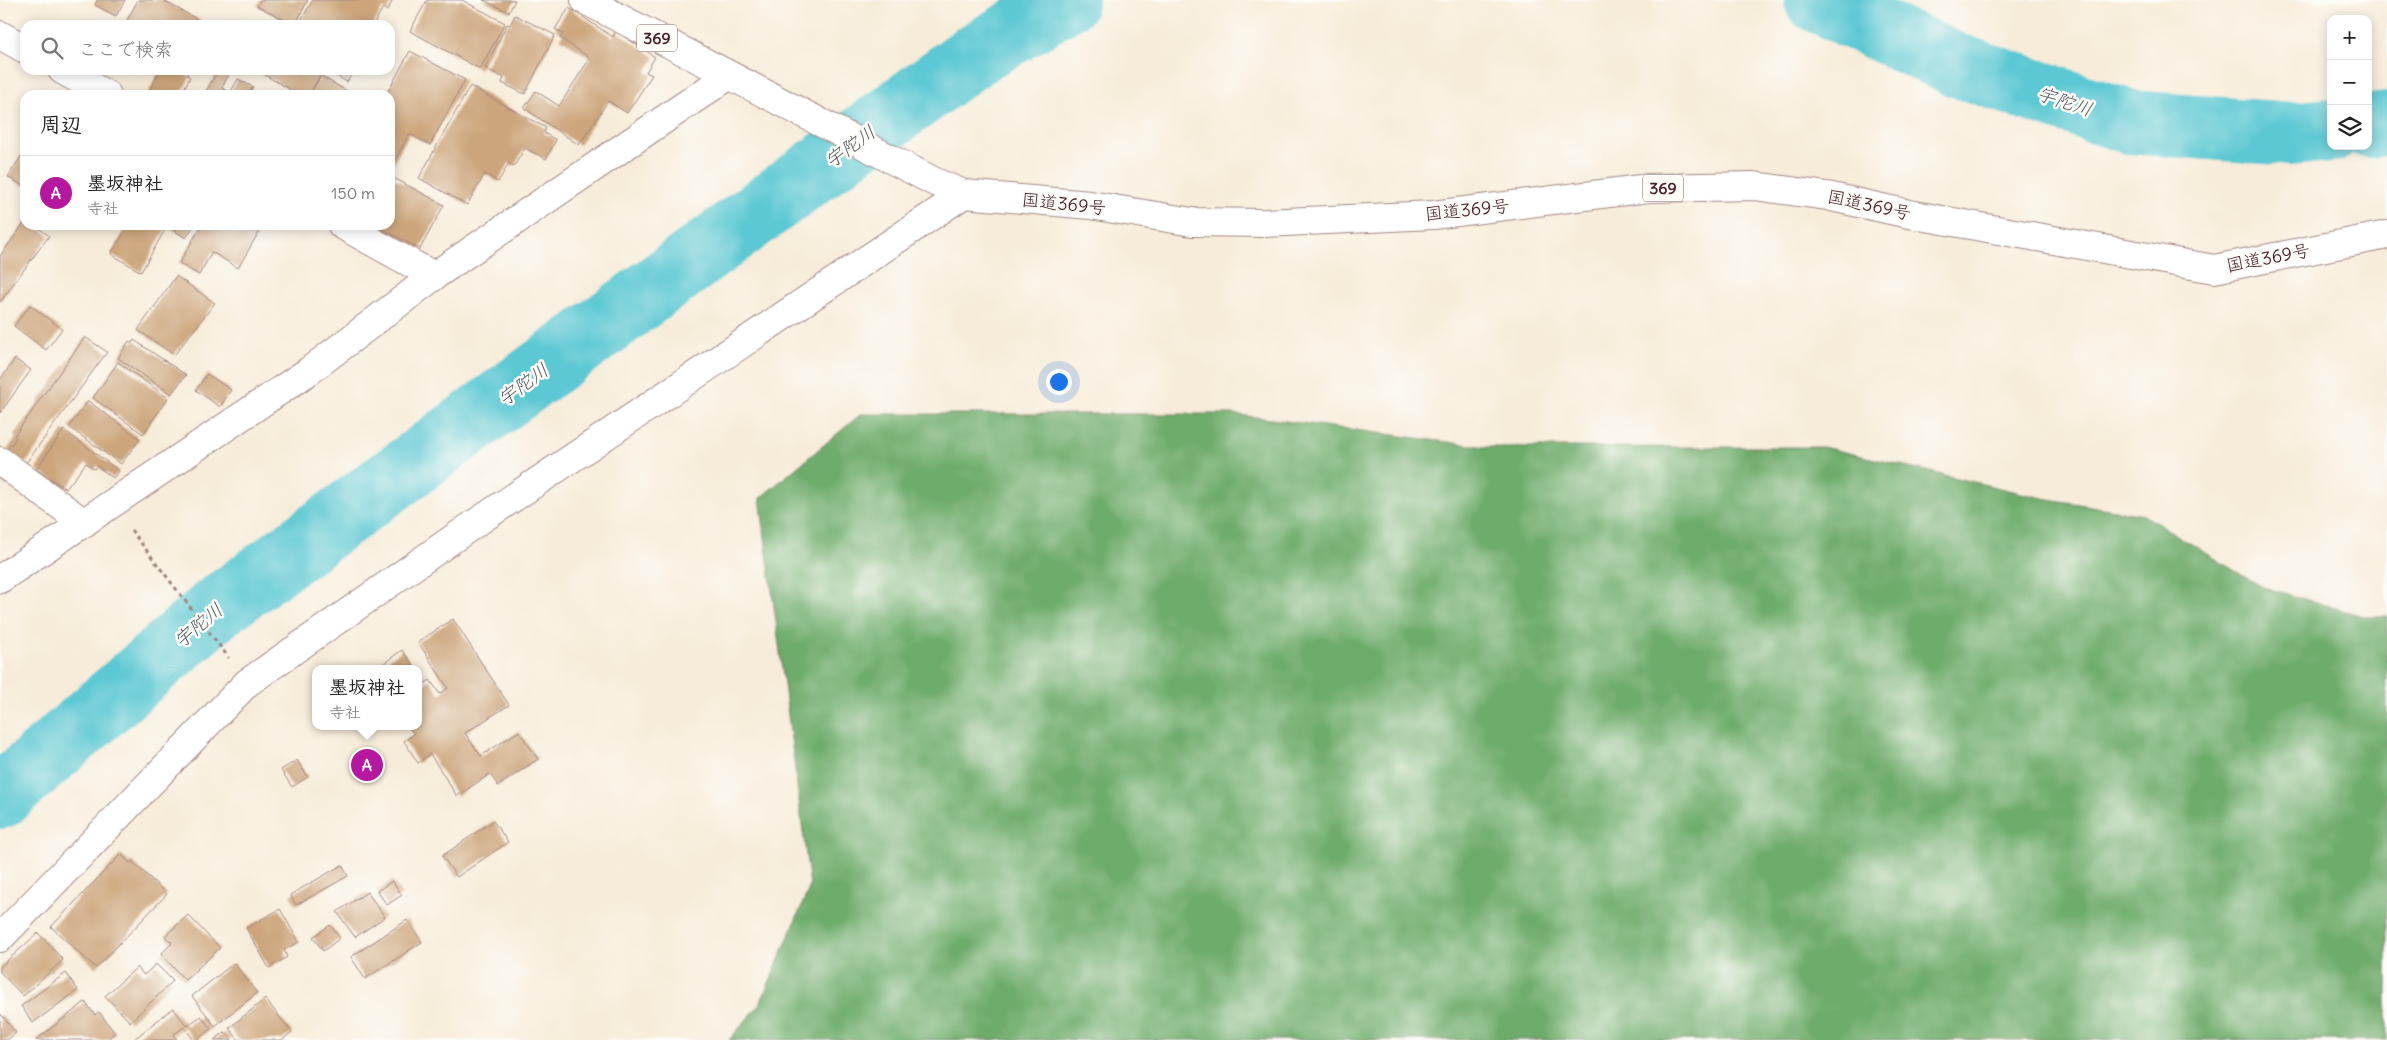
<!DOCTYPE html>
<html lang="ja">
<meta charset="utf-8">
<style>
:root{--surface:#fff;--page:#f2f2f2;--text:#222;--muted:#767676;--line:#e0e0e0;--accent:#b5179e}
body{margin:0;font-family:Delius,"Klee One",sans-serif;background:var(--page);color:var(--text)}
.controls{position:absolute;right:15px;top:15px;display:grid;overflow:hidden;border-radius:10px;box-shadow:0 2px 12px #0003}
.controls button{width:45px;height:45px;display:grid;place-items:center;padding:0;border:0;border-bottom:1px solid var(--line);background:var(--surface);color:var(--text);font:25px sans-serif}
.you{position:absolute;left:1058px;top:381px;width:18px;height:18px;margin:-12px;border:4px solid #fff;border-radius:50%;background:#1a73e8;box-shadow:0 0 0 8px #1a73e833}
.badge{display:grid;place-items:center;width:32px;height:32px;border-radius:50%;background:var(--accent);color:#fff;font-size:16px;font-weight:700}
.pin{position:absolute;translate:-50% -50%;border:2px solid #fff;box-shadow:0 1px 5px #0006}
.popup{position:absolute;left:312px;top:665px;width:110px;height:65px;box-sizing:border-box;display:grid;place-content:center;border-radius:10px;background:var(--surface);filter:drop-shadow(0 1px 4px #0005);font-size:16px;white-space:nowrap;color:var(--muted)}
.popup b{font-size:19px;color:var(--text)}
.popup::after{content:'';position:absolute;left:50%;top:100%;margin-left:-10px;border:10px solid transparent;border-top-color:var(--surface)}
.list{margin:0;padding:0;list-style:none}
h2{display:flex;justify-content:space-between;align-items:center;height:65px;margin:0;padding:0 20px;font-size:21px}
h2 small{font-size:16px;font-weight:400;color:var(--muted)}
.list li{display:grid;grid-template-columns:32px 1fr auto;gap:15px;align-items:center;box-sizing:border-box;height:75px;padding:0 20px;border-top:1px solid var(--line)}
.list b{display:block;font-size:19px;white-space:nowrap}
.list p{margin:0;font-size:16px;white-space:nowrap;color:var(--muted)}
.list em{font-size:16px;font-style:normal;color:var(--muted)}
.icon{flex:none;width:28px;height:28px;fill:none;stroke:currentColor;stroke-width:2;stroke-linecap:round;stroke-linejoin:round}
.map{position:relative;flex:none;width:2387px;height:1040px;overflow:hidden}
.search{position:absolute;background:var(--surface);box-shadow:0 2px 12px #0003;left:20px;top:20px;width:375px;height:55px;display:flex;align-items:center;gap:12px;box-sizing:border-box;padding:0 18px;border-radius:15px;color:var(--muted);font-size:19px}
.panel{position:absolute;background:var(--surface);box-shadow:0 2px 12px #0003;left:20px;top:90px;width:375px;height:140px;border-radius:15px}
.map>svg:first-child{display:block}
.forest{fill:#6eac6c;stroke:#5c664c}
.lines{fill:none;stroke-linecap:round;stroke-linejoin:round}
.river{stroke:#5bc8d3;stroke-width:64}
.building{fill:#cca57c}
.minor-casing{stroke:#a08682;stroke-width:30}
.highway-casing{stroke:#a08682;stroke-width:30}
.path{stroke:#a08682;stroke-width:3;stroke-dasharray:4 4;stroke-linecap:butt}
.minor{stroke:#fff;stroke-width:28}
.highway{stroke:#fff;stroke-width:28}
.labels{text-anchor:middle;stroke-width:5;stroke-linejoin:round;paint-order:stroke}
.shield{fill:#fdfcf7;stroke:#806168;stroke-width:1}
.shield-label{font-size:16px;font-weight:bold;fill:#4a1f2b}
.street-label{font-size:18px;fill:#4a1f2b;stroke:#fdfcf7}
.water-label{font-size:19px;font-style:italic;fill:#505a66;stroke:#fdfcf7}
</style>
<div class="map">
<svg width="2387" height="1040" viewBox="0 0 2387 1040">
<rect width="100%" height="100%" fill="#fdfcf7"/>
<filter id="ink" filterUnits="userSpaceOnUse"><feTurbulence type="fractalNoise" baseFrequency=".02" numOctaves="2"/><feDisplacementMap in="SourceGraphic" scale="10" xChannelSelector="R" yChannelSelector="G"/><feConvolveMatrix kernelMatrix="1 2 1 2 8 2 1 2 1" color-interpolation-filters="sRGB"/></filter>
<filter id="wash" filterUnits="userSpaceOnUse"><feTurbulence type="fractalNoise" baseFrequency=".0096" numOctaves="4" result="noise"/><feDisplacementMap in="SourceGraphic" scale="20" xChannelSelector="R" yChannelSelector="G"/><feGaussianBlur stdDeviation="1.12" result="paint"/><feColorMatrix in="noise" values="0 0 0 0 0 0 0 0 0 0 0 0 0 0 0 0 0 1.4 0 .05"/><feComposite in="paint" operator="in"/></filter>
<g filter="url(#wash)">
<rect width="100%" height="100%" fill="#f7ecd9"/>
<path class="forest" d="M861,414H1232L1486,447H1823L2043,498L2144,515L2260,586L2363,616H2387V1040H729L760,1004L810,886L760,498Z"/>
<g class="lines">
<g class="river">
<path d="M1816,0L1956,65L2129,122L2291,134L2331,130"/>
<path d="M2368,126L2387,124"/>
<path d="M0,797L218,607L973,56L1067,0"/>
</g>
</g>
<g id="blocks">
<g class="building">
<path d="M97,0H125L116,16L95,5Z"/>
<path d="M138,0H162L208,25H127L125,24Z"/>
<path d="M260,0H308L295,25L257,6Z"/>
<path d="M313,0H393L387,11L383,8L373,25H298Z"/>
<path d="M427,0H462L505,23L480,69L410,31Z"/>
<path d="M483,0H515L509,12Z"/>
<path d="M569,8L613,37L616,31L655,57L646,72L652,75L627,113L608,101L579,145L524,108L536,91L559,106L590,58L560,38L563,34L555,29Z"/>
<path d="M515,15L555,35L525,94L502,83L504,78L485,68L507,24L510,25Z"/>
<path d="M410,51L465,80L430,145L409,134L390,170V95H386Z"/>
<path d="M160,70H189L187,75L190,77L181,95H147Z"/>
<path d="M218,70H231L222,88L230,93L238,79L253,87L248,95H204Z"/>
<path d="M256,70H310L320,75L309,95H300Z"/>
<path d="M326,70H354L347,82Z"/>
<path d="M321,76L350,93L348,95H310Z"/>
<path d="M470,86L546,128L544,133L556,140L546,159L525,148L514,166L509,163L498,182L485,174L467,205L419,178Z"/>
<path d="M25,150V187L8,177Z"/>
<path d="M390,176L444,205L420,249L375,225H390Z"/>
<path d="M25,222V225H35L49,236L0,302V256Z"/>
<path d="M128,225H194L186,238L167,226L141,272L111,254Z"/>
<path d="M202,225H263L238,268L212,252L199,275L179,263Z"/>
<path d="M176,276L215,303L174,355L138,330Z"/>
<path d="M30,305L62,329L46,350L14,326Z"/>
<path d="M85,337L107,352L26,463L7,450L16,438L14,436Z"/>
<path d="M134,340L186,375L171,394L118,358L129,341L132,343Z"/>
<path d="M15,359L31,370L0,413V380Z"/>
<path d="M118,362L168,398L143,434L93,398Z"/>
<path d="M207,374L231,390L220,407L196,390Z"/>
<path d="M88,401L140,439L121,464L69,427Z"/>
<path d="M64,430L119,471L113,478L97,466L94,469L86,463L66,489L36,469Z"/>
<path d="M453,619L509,705L465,733L481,756L519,731L538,759L498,786L490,774L457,796L430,754L418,763L404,741L414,734L408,726H418V688L430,680L440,694L448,688L418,642Z"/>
<path d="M402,650L416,669H376Z"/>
<path d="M297,760L308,777L292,787L281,770Z"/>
<path d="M493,821L508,842L457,877L442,856Z"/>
<path d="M121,854L130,863L132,861L167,894L96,968L51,927Z"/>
<path d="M342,865L348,876L296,905L290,895Z"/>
<path d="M392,881L402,895L387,905L377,891Z"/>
<path d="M367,892L385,917L355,937L337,912Z"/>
<path d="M280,909L299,942L284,950L287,957L269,968L246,928Z"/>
<path d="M188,915L220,948L185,980L161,954L172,943L165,936Z"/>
<path d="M407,920L422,942L365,979L351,957Z"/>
<path d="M330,925L340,938L323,951L313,937Z"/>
<path d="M38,933L63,960L23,996L0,972V967Z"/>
<path d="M234,963L257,993L215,1026L192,996Z"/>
<path d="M156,964L173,981L130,1022L105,996L137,967L144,975Z"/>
<path d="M66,973L78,990L33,1023L21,1006Z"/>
<path d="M265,999L292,1032L282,1040H239L229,1028Z"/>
<path d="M85,1002L95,1015L99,1012L115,1033L106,1040H36Z"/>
<path d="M173,1008L187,1026L201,1016L211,1029L197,1040H194L184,1027L173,1035L177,1040H133Z"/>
<path d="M0,1013L16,1033L7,1040H0Z"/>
<path d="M225,1032L232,1040H214Z"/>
</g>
</g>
</g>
<g filter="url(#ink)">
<use href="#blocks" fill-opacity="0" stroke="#a08682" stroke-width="1"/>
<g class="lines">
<g class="minor-casing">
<g id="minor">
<path d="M0,35L25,49"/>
<path d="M62,70L107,95"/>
<path d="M342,225L434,276"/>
<path d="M0,461L84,523"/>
<path d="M0,579L309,371L434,276L728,76"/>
<path d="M0,938L247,683L467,529L964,194"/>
</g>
</g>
<g class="highway-casing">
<path id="highway" d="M585,0L935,182L964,194L1090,205L1192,222L1264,223L1433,215L1649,188L1754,186L1827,196L1909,214L2214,269L2387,235"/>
</g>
<path class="path" d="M131,530L229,658"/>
<use href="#minor" class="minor"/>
<use href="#highway" class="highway"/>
</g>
</g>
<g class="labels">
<g class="shield">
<rect x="637" y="24.5" width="40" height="27" rx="4"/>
<rect x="1643" y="174.5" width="40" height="27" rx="4"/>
</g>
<g class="shield-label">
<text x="657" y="44">369</text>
<text x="1663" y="194">369</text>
</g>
<g class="street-label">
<text transform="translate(1064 204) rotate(6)" y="6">国道369号</text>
<text transform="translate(1869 205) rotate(12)" y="6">国道369号</text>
<text transform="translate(1467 210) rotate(-6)" y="6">国道369号</text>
<text transform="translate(2268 258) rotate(-11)" y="6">国道369号</text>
</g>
<g class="water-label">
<text transform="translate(2065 101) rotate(18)" y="7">宇陀川</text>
<text transform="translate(850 146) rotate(-36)" y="7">宇陀川</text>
<text transform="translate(523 384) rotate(-36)" y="7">宇陀川</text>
<text transform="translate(198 625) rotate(-40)" y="7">宇陀川</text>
</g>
</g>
</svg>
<div class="controls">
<button>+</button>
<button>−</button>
<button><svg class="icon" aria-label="layers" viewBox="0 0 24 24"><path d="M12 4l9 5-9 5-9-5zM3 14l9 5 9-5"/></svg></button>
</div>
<div class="you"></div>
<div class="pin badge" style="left:367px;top:765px">A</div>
<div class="popup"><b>墨坂神社</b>寺社</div>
<div class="search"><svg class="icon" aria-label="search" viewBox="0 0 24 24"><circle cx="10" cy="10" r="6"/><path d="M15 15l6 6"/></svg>ここで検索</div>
<section class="panel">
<h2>周辺<small></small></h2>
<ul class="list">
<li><span class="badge">A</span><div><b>墨坂神社</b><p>寺社</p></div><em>150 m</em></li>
</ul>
</section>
</div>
